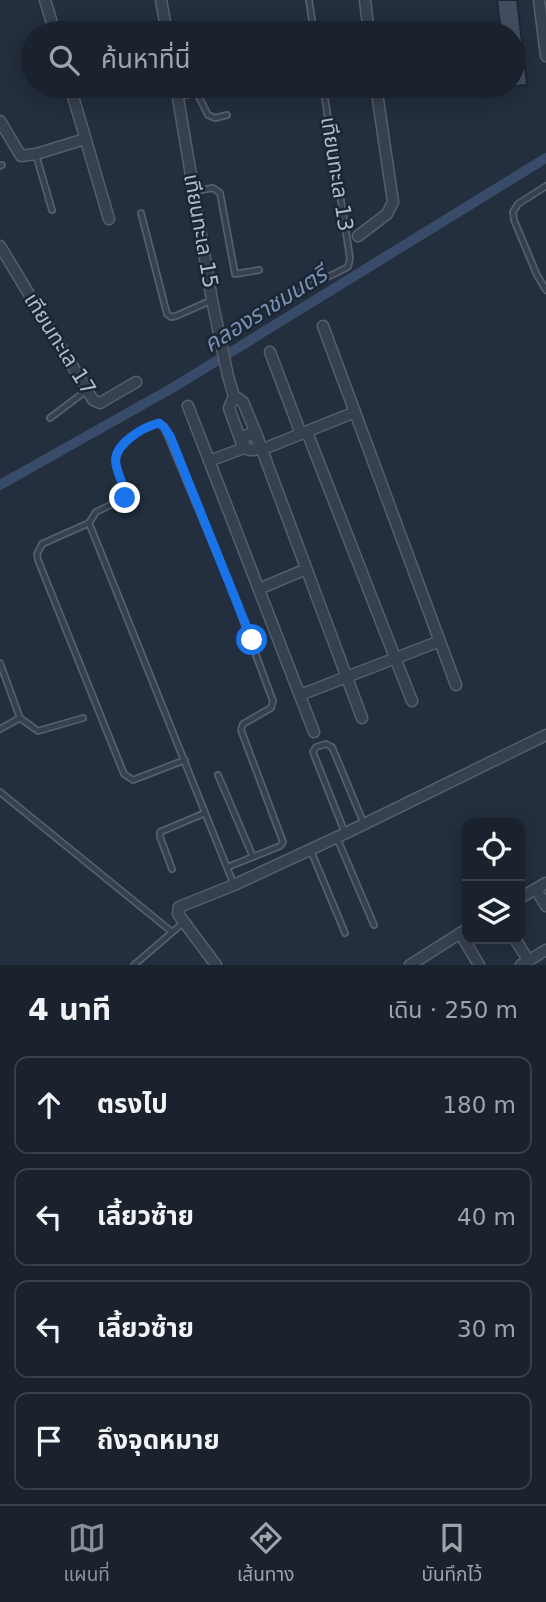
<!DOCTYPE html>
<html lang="th">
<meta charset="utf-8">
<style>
:root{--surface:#1a222e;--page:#232a36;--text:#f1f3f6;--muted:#9fa4aa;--line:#383f4a;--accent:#8c9099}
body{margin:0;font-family:"DejaVu Sans","Noto Sans Thai",sans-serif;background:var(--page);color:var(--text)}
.controls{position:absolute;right:21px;bottom:21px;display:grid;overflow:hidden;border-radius:14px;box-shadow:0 4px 18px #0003}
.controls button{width:63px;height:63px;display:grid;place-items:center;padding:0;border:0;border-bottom:2px solid var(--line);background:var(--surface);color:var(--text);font:35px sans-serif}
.stop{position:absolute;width:21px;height:21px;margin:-16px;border:5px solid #1a73e8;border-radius:50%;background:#fff}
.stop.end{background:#1a73e8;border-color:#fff;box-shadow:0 2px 7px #0008}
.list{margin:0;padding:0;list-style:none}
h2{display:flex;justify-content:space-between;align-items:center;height:91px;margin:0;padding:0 28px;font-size:30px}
h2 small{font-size:23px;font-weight:400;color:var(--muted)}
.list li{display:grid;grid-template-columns:46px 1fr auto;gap:21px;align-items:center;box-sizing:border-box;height:98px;margin:0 14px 14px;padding:0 14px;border:2px solid var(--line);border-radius:14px}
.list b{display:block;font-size:26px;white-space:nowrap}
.list em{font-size:23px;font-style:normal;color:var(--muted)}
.icon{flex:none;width:38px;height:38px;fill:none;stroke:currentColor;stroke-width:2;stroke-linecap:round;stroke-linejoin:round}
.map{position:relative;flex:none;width:546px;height:965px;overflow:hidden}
.search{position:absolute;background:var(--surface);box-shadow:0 4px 18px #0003;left:21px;right:21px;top:21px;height:77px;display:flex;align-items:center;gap:18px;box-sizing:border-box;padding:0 24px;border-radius:38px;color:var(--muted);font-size:26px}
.sheet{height:539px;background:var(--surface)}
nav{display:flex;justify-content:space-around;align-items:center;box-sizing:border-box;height:98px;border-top:2px solid var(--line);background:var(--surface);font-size:19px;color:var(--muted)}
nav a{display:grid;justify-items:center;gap:4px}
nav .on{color:var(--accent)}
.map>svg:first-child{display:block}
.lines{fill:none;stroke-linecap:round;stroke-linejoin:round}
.canal{stroke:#384b68;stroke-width:10}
.building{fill:#424e60;stroke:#1e2735;stroke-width:2}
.service-casing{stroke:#555e6c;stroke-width:8}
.minor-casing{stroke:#555e6c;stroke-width:13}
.service{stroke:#37404e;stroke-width:4.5}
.minor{stroke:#37404e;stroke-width:10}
.route{stroke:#1a73e8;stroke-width:9}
.labels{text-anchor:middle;stroke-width:5;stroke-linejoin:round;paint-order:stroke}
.street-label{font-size:21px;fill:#b3bbc9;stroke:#1c2533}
.water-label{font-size:23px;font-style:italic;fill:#7991b2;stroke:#1c2533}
</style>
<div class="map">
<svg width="546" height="965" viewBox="0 0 546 965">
<rect width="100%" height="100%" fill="#232e3e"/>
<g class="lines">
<path class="canal" d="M0,485L174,387L546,158"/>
</g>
<path class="building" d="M497,0H517L527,85L513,86V33H501Z"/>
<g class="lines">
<g class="service-casing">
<g id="service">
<path d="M309,0L314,33"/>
<path d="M179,96L197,93L208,115L215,118L227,115"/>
<path d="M36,155L52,210"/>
<path d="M0,166L2,165"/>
<path d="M546,186L518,204L513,212L514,220L537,275L546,290"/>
<path d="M195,191L213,188L220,193L235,274L259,270"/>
<path d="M141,213L167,314L171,317L176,316L212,300"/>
<path d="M301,290L342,270L348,267L350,258L323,86"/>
<path d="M50,418L87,390"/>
<path d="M89,523L96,512L125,498C125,486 118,476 116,464C112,445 143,427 159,423L164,427L230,585L273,701L271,708L243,724L241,730L283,842L280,846L228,867"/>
<path d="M0,663L20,718L0,729"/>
<path d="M20,718L38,731L83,718"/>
<path d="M185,760L133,780L124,774L38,560L37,554L42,544L89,523L234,885"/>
<path d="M218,775L253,857"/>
<path d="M0,792L172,932"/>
<path d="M345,833L313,752L316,747L326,744L332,747L364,824"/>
<path d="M337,838L374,925"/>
<path d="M311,851L345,933"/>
<path d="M172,869L160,837V832L205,813"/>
<path d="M134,965L183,923"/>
</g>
</g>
<g class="minor-casing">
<g id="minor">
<path d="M45,0L55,33"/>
<path d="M161,0L167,33"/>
<path d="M365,0L369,33"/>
<path d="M539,0L546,56"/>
<path d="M70,86L109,219"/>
<path d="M176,86L212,300L228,376L234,396L243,402L258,438"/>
<path d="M0,121L21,156L36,154L85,139"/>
<path d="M358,236L387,214L393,202L376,86"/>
<path d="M0,246L93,400L100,403L136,382"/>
<path d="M323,326L456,685"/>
<path d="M270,352L301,434"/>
<path d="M234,396L229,408L242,444"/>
<path d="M188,406L314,732"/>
<path d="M307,432L412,701"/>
<path d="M259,444L254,450H249L243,446L245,436L250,434L258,439L362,718"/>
<path d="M261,450L355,412"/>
<path d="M209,461L244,448"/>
<path d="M259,589L306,569"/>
<path d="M300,695L440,641"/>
<path d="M536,889L546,906"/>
<path d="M520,898L546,883"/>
<path d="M460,933L479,965"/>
<path d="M515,939L525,955"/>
<path d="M216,965L178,914L179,907L234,885L346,833L546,735"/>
<path d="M410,965L467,929"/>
<path d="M521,965L546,950"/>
</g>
</g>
<use href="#service" class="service"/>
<use href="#minor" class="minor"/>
</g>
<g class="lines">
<path class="route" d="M125,498C125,486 118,476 116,464C112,445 143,427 159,423L164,427L170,436L252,640"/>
</g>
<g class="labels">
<g class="street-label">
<text transform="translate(337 174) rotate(81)" y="7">เทียนทะเล 13</text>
<text transform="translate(201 231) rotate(80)" y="7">เทียนทะเล 15</text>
<text transform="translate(60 344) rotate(58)" y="7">เทียนทะเล 17</text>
</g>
<g class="water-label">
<text transform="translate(265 309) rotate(-32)" y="8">คลองราชมนตรี</text>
</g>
</g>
</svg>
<div class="controls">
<button><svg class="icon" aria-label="locate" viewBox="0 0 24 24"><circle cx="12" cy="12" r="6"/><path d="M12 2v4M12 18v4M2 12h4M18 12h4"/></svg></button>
<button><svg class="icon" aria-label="layers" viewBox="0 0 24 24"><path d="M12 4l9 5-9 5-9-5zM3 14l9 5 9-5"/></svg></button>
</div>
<div class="stop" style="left:252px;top:640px"></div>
<div class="stop end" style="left:125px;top:498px"></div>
<div class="search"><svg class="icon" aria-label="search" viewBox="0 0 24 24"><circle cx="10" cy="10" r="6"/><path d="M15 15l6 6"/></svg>ค้นหาที่นี่</div>
</div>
<section class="sheet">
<h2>4 นาที<small>เดิน · 250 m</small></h2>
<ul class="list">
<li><svg class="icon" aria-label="ahead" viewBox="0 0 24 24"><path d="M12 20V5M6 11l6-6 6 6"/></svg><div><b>ตรงไป</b></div><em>180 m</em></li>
<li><svg class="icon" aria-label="left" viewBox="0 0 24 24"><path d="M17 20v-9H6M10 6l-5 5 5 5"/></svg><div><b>เลี้ยวซ้าย</b></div><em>40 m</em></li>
<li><svg class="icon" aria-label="left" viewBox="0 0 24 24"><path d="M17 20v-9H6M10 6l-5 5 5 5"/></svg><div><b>เลี้ยวซ้าย</b></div><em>30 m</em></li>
<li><svg class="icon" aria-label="arrive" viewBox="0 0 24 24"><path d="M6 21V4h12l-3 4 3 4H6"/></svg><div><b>ถึงจุดหมาย</b></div></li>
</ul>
</section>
<nav>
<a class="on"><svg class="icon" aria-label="map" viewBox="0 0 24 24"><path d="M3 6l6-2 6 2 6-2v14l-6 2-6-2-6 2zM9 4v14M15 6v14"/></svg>แผนที่</a>
<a><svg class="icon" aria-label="directions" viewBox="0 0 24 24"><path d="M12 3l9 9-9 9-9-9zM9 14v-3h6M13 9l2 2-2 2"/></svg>เส้นทาง</a>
<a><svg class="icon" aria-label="saved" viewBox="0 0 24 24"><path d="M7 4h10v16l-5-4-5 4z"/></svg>บันทึกไว้</a>
</nav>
